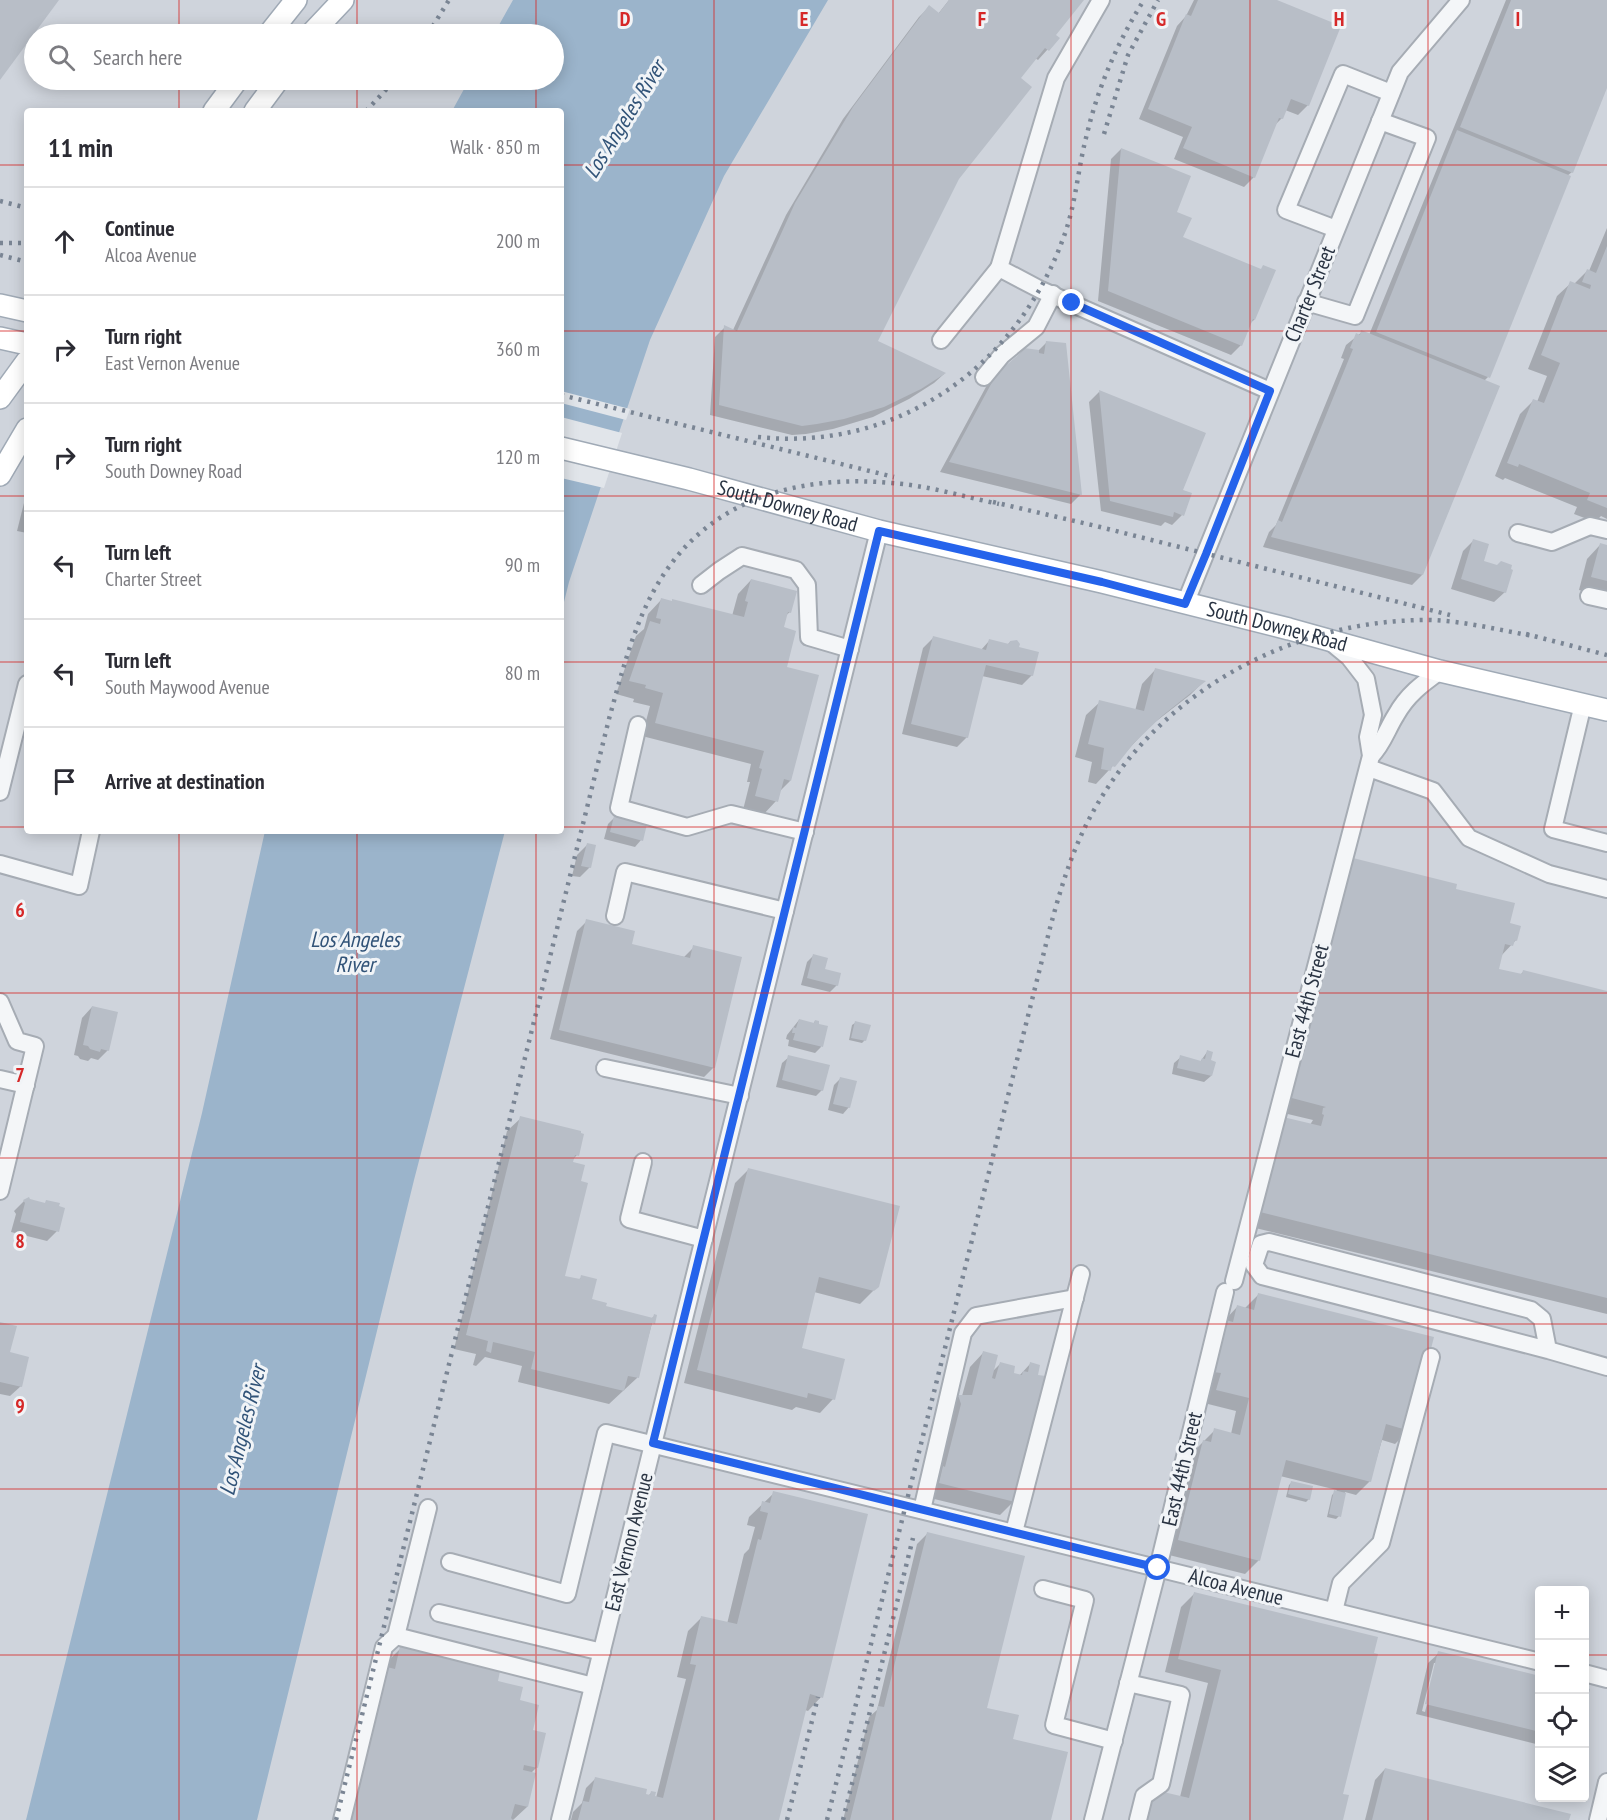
<!DOCTYPE html>
<meta charset="utf-8">
<style>
:root{--surface:#fff;--page:#f7f7f7;--text:#2b2b33;--muted:#7c7c81;--line:#e1e1e2}
body{margin:0;font-family:"PT Sans Narrow",sans-serif;background:var(--page);color:var(--text)}
.controls{position:absolute;right:18px;bottom:18px;display:grid;overflow:hidden;border-radius:6px;box-shadow:0 3px 15px #0003}
.controls button{width:54px;height:54px;display:grid;place-items:center;padding:0;border:0;border-bottom:2px solid var(--line);background:var(--surface);color:var(--text);font:30px sans-serif}
.stop{position:absolute;width:18px;height:18px;margin:-14px;border:4px solid #2563eb;border-radius:50%;background:#fff}
.stop.end{background:#2563eb;border-color:#fff;box-shadow:0 2px 6px #0008}
.list{margin:0;padding:0;list-style:none}
h2{display:flex;justify-content:space-between;align-items:center;height:78px;margin:0;padding:0 24px;font-size:26px}
h2 small{font-size:20px;font-weight:400;color:var(--muted)}
.list li{display:grid;grid-template-columns:39px 1fr auto;gap:18px;align-items:center;box-sizing:border-box;height:108px;padding:0 24px;border-top:2px solid var(--line)}
.list b{display:block;font-size:22px;white-space:nowrap}
.list p{margin:0;font-size:20px;white-space:nowrap;color:var(--muted)}
.list em{font-size:20px;font-style:normal;color:var(--muted)}
.icon{flex:none;width:33px;height:33px;fill:none;stroke:currentColor;stroke-width:2;stroke-linecap:round;stroke-linejoin:round}
.map{position:relative;flex:none;width:1607px;height:1820px;overflow:hidden}
.search{position:absolute;background:var(--surface);box-shadow:0 3px 15px #0003;left:24px;top:24px;width:540px;height:66px;display:flex;align-items:center;gap:15px;box-sizing:border-box;padding:0 21px;border-radius:33px;color:var(--muted);font-size:22px}
.panel{position:absolute;background:var(--surface);box-shadow:0 3px 15px #0003;left:24px;top:108px;width:540px;height:726px;border-radius:6px}
.map>svg:first-child{display:block}
.built{fill:#cfd4dc;fill-rule:evenodd}
.water{fill:#9bb4cb}
.pier{fill:#e1e5ea}
.shadow{fill:#0003;fill-rule:evenodd}
.building{fill:#b8bec7}
.lines{fill:none;stroke-linecap:round;stroke-linejoin:round}
.minor-casing{stroke:#a6acb4;stroke-width:20}
.major-casing{stroke:#a0aab6;stroke-width:24}
.minor{stroke:#f4f6f8;stroke-width:16}
.major{stroke:#fff;stroke-width:21}
.rail{stroke:#7a8594;stroke-width:4.5;stroke-dasharray:3 6;stroke-linecap:butt}
.route{stroke:#2563eb;stroke-width:8}
.grid{fill:none;stroke:#d62828;stroke-width:1.5;stroke-opacity:0.55}
.labels{text-anchor:middle;stroke-width:6;stroke-linejoin:round;paint-order:stroke}
.street-label{font-size:21px;fill:#293342;stroke:#f1f4f7}
.water-label{font-size:22px;font-style:italic;fill:#315378;stroke:#f1f4f7}
.grid-label{font-size:20px;text-anchor:middle;font-weight:bold;fill:#d62828;stroke:#f1f4f7;stroke-width:6;stroke-linejoin:round;paint-order:stroke}
</style>
<div class="map">
<svg width="1607" height="1820" viewBox="0 0 1607 1820">
<rect width="100%" height="100%" fill="#e1e5ea"/>
<path class="built" d="M0,0H1607V1820H0ZM34,34H554V80H34ZM27,111H561V831H27ZM1540,1590H1584V1798H1540Z"/>
<g class="water">
<path d="M513,0H828L724,176L650,340L569,582L561,614V111H452L469,80H554V34H494Z"/>
<path d="M265,831H505L414,1180L257,1820H26L202,1113Z"/>
</g>
<g class="pier">
<path d="M561,391L630,409L626,420L561,403Z"/>
<path d="M561,417L622,433L604,488L561,478Z"/>
</g>
<g class="shadow">
<path d="M949,0H1082L1054,35L1058,38L1038,60L1035,58L1019,79L957,179L876,342L944,374L934,383L909,399L873,417L833,429L806,434L792,435L710,415L715,337L725,327L733,330L786,215L843,119L919,17L929,7L938,14Z"/>
<path d="M1194,0H1273L1308,105L1298,115L1285,110L1282,118L1275,125L1254,177L1244,187L1174,159L1183,137L1139,119L1177,26L1186,16Z"/>
<path d="M1506,0H1607V84L1572,172L1567,176L1488,377L1484,381L1422,575L1412,585L1263,547L1269,532L1276,525L1344,359L1341,358L1346,345L1362,332L1369,335Z"/>
<path d="M1121,149L1175,213L1181,238L1260,270L1274,271L1254,320L1249,324L1241,345L1231,355L1098,301L1111,159Z"/>
<path d="M1607,228V519L1601,516L1595,522L1574,514L1577,507L1505,478L1503,480L1495,476L1520,414L1533,401L1537,402L1547,376L1528,369L1557,296L1571,283L1574,284L1587,271H1589Z"/>
<path d="M1046,343L1081,494L1071,504L940,472L987,385L1024,350L1038,351Z"/>
<path d="M1099,392L1204,433L1181,491L1182,515L1172,525L1165,522L1161,526L1101,511L1089,402Z"/>
<path d="M27,491V533L17,531Z"/>
<path d="M1473,541L1482,562L1505,592L1494,602L1451,589L1463,551Z"/>
<path d="M1600,545L1607,547V597L1579,590L1587,559Z"/>
<path d="M751,580L790,612L785,616L782,628L790,781L779,792L776,801L763,815L743,810L750,782H747L751,764L642,736L650,706L633,702L634,699L616,694L636,636L644,629L648,614L661,600L732,616L738,594Z"/>
<path d="M933,638L981,650L989,641L1007,645L1010,642L1018,648L1032,675L1022,685L982,676L967,737L957,747L902,734L923,648Z"/>
<path d="M1155,670L1203,682L1190,695L1150,726L1096,784L1088,782L1092,762L1075,757L1086,715L1100,702L1135,711L1142,684Z"/>
<path d="M614,818L641,840L635,847L604,839L608,824Z"/>
<path d="M587,845L590,867L580,877L572,876L577,855Z"/>
<path d="M1454,890L1508,924L1516,940L1500,957L1497,970L1520,975L1523,972L1607,992V1314L1247,1226L1313,1120L1275,1111Z"/>
<path d="M587,921L630,945L684,957L694,947L714,1067L704,1077L550,1039L577,931Z"/>
<path d="M813,956L837,985L830,992L801,985L807,962Z"/>
<path d="M92,1007L108,1050L98,1060L91,1058L88,1061L80,1059L78,1056L74,1055L82,1018Z"/>
<path d="M799,1020L813,1024L815,1021L821,1047L815,1053L788,1046L789,1040L786,1039L787,1035Z"/>
<path d="M855,1023L865,1040L862,1043L849,1040L852,1025Z"/>
<path d="M1207,1052L1211,1076L1204,1082L1172,1074L1174,1063L1181,1057L1200,1062Z"/>
<path d="M789,1057L822,1090L816,1096L776,1087L782,1063Z"/>
<path d="M840,1079L849,1107L843,1114L828,1110L834,1085Z"/>
<path d="M521,1118L577,1155L572,1160L564,1277L578,1280L582,1277L590,1300L604,1307L651,1319L654,1316L637,1378L609,1404L518,1382L522,1366L485,1357L476,1366L473,1365L476,1354L454,1349L507,1131Z"/>
<path d="M748,1170L878,1286L860,1304L814,1292L800,1349L833,1399L820,1413L796,1407L792,1410L684,1383L735,1183Z"/>
<path d="M24,1201L57,1231L47,1241L11,1232L16,1214L14,1211Z"/>
<path d="M1259,1294L1409,1430L1395,1444L1382,1440L1370,1481L1356,1495L1345,1492L1339,1516L1336,1519L1327,1517L1332,1495L1337,1490L1280,1476L1259,1560L1245,1574L1165,1554L1190,1455L1215,1430L1231,1434L1236,1411L1204,1403L1224,1321L1237,1307L1244,1309Z"/>
<path d="M0,1323L21,1386L10,1396L0,1394Z"/>
<path d="M983,1353L992,1372L1000,1364L1012,1374L1019,1376L1030,1364L1014,1501L1000,1515L926,1497L945,1410L959,1396H962L970,1367Z"/>
<path d="M1291,1483L1309,1499L1306,1502L1286,1497L1289,1485Z"/>
<path d="M774,1493L821,1697L808,1711L805,1710L777,1820H571L573,1812L582,1803L586,1788L596,1778L644,1795L648,1796L651,1793L653,1797L656,1798L686,1679L677,1677L688,1631L702,1617L727,1624L744,1554L749,1549L755,1527L747,1525L749,1517Z"/>
<path d="M927,1534L986,1709L1011,1740L1050,1820H843L869,1717L877,1710L917,1544Z"/>
<path d="M1195,1593L1341,1795V1820L1180,1797L1208,1683L1165,1672L1181,1607Z"/>
<path d="M401,1648L496,1682L518,1701L531,1731L536,1768L531,1773L527,1807L513,1820H337L387,1662Z"/>
<path d="M1439,1653L1540,1678V1745L1416,1714L1428,1663ZM1434,1663H1437L1425,1712L1422,1711Z"/>
<path d="M1385,1769L1568,1820H1365L1375,1780Z"/>
</g>
<g class="building">
<path d="M0,0H59L0,80Z"/>
<path d="M949,0H1084L1056,35L1060,38L1049,51L1045,48L1021,78L1032,87L959,179L878,341L946,373L921,389L884,407L844,419L817,424L802,426L719,405L724,325L737,331L795,203L853,107L929,5L939,13Z"/>
<path d="M1198,0H1277L1341,26L1309,106L1291,99L1283,119L1279,118L1255,178L1183,148L1192,127L1148,109L1186,14L1191,16Z"/>
<path d="M1511,0H1607V88L1573,173L1460,127Z"/>
<path d="M1457,130L1571,176L1490,378L1376,332Z"/>
<path d="M1121,148L1191,176L1177,212L1192,218L1183,237L1261,269L1263,265L1276,270L1255,320L1253,319L1242,346L1108,291Z"/>
<path d="M1607,246V508L1587,500L1590,493L1519,464L1518,467L1507,463L1533,399L1544,403L1560,363L1541,355L1570,281L1590,289L1591,285L1582,282L1587,269L1596,273Z"/>
<path d="M1361,330L1500,386L1423,575L1271,537L1278,520L1282,522L1322,425L1353,349L1350,348L1356,333L1360,335Z"/>
<path d="M1046,341L1066,343L1082,495L949,462L997,373L1023,351L1024,348L1039,350V353L1044,354Z"/>
<path d="M1099,390L1206,433L1183,490L1192,493L1184,516L1174,512L1173,517L1110,501Z"/>
<path d="M1473,539L1489,544L1484,561L1497,565L1501,561L1512,565L1511,569L1513,570L1506,593L1461,579Z"/>
<path d="M1600,543L1607,545V581L1591,577Z"/>
<path d="M751,579L797,591L791,613L788,612L784,627L796,631L787,667L819,675L791,781L784,779L778,802L755,796L762,769L759,768L764,751L655,723L663,693L645,688L646,685L629,681L650,621L660,624L661,619L656,618L661,598L672,601V599L744,617L748,602L745,601Z"/>
<path d="M933,636L986,650L989,639L1009,644L1010,641L1017,640L1020,644L1019,647L1039,652L1033,676L986,665L968,738L911,724Z"/>
<path d="M1155,668L1206,681L1162,716L1134,743L1115,767L1112,766L1111,771L1101,769L1104,748L1088,744L1099,700L1144,711Z"/>
<path d="M614,816L647,824L643,841L610,832Z"/>
<path d="M587,843L596,845L591,868L581,866Z"/>
<path d="M1349,857L1457,884L1456,889L1515,903L1510,923L1521,926L1517,941L1515,940L1513,946L1505,944L1499,969L1522,974L1523,970L1607,991V1298L1260,1212L1283,1117L1321,1126L1324,1115L1322,1114L1323,1108L1326,1107L1288,1097Z"/>
<path d="M586,919L635,931L632,944L690,958L693,945L742,957L715,1068L559,1030Z"/>
<path d="M813,954L828,958L825,969L841,973L838,986L807,978Z"/>
<path d="M92,1006L118,1012L109,1051L101,1049L100,1052L90,1049L88,1046L83,1045Z"/>
<path d="M799,1019L814,1023L815,1020L819,1021V1024L828,1026L823,1047L793,1040L795,1033H792L793,1027L796,1028Z"/>
<path d="M855,1021L871,1025L866,1041L851,1038Z"/>
<path d="M1207,1050L1213,1052L1211,1060L1216,1062L1212,1076L1177,1068L1180,1055L1201,1061L1202,1058L1205,1059Z"/>
<path d="M788,1055L830,1065L823,1091L782,1080Z"/>
<path d="M840,1077L857,1081L850,1108L833,1104Z"/>
<path d="M520,1116L581,1131V1133L584,1134L579,1156L575,1155L573,1162L585,1165L581,1181L588,1183L565,1276L580,1279L581,1275L597,1279L592,1299L607,1303L606,1306L653,1318L654,1314L657,1315L655,1324L652,1323L639,1378L628,1376L624,1391L531,1369L535,1352L493,1342L491,1353L486,1351L488,1341L466,1335Z"/>
<path d="M748,1168L900,1206L879,1287L874,1291L819,1277L802,1348L845,1359L835,1400L808,1393L807,1398L697,1370Z"/>
<path d="M29,1197L30,1199L45,1203L46,1200L60,1203L59,1206L65,1208L59,1232L20,1222L25,1203L23,1200Z"/>
<path d="M1258,1293L1434,1337L1410,1431L1386,1424L1371,1482L1286,1460L1260,1561L1178,1540L1203,1440L1211,1442L1214,1428L1240,1435L1249,1398L1216,1390L1221,1373L1213,1372L1226,1320L1233,1322L1237,1305L1254,1310Z"/>
<path d="M0,1322L17,1326L10,1352L29,1357L22,1387L0,1382Z"/>
<path d="M983,1351L998,1355L992,1378L995,1379L1000,1362L1015,1366L1014,1373L1022,1375L1023,1371L1028,1372L1030,1362L1040,1365L1038,1375L1046,1376L1015,1502L939,1483L943,1466L945,1467L961,1404L958,1395H972Z"/>
<path d="M1291,1481L1313,1486L1310,1500L1288,1494Z"/>
<path d="M1334,1490L1346,1493L1341,1517L1329,1514Z"/>
<path d="M773,1491L868,1514L823,1698L810,1694L779,1820H578L583,1801L589,1802L595,1777L647,1789L646,1794L650,1795L651,1791L656,1792L655,1796L663,1798L696,1665L690,1664L701,1616L737,1624L758,1539L761,1540L768,1513L760,1511L762,1501L770,1503Z"/>
<path d="M927,1532L1025,1556L987,1708L1019,1715L1013,1739L1068,1752L1051,1820H850L878,1706L884,1707Z"/>
<path d="M1194,1592L1378,1637L1374,1653L1378,1654L1343,1794L1349,1795L1343,1820H1141L1155,1790L1189,1798L1221,1670L1178,1659Z"/>
<path d="M400,1646L500,1671L498,1681L523,1687L520,1700L539,1705L533,1730L546,1733L538,1768L524,1765L523,1770L536,1773L528,1807L515,1804L511,1818L513,1820H346L383,1666L395,1669Z"/>
<path d="M1438,1651L1540,1676V1732L1425,1704Z"/>
<path d="M1584,1687L1590,1689L1585,1708H1584Z"/>
<path d="M1385,1768L1571,1814L1569,1820H1372Z"/>
</g>
<g class="lines">
<g class="minor-casing">
<g id="minor">
<path d="M1101,0L1056,78L999,268L1041,290L1270,391"/>
<path d="M1336,229L1286,210L1343,74L1391,93"/>
<path d="M1306,302L1355,316L1427,138L1380,121"/>
<path d="M941,340L999,268"/>
<path d="M984,377L1002,355L1036,327L1053,294"/>
<path d="M1518,533L1552,542L1590,526L1607,530"/>
<path d="M701,585L719,571L742,556L796,570L807,585L809,637L850,649"/>
<path d="M1589,596L1607,600"/>
<path d="M1185,604L1400,72L1461,0"/>
<path d="M1583,704L1553,829L1607,843"/>
<path d="M638,725L619,808L687,827L731,814L805,832"/>
<path d="M1371,756C1383,744 1387,729 1396,715C1407,695 1422,684 1440,671"/>
<path d="M1369,768L1433,791L1469,838L1549,874L1607,889"/>
<path d="M0,792L27,684"/>
<path d="M0,864L79,886L91,831"/>
<path d="M615,916L625,872L785,911"/>
<path d="M0,1002L17,1041L35,1046L0,1191"/>
<path d="M605,1068L740,1096"/>
<path d="M0,1079L26,1085"/>
<path d="M643,1162L629,1219L704,1239"/>
<path d="M1234,1281L1371,756L1368,737L1373,715L1366,679L1349,657L1332,643"/>
<path d="M1548,1350L1542,1319L1531,1310L1269,1242L1261,1244L1254,1265L1262,1276L1548,1350L1607,1367"/>
<path d="M428,1508L396,1636L593,1686"/>
<path d="M922,1510L963,1333L976,1316L1075,1298"/>
<path d="M1014,1532L1081,1274"/>
<path d="M450,1562L567,1594L606,1433L1540,1662"/>
<path d="M1043,1589L1085,1600L1054,1725L1114,1741"/>
<path d="M1334,1611L1341,1583L1381,1543L1431,1357"/>
<path d="M439,1613L602,1652"/>
<path d="M1584,1673L1607,1679"/>
<path d="M1128,1683L1181,1695L1161,1784L1144,1796L1138,1820"/>
<path d="M342,1820L384,1647L396,1636"/>
<path d="M560,1820L879,531"/>
<path d="M1093,1820L1158,1568L1225,1292"/>
<path d="M1598,1820L1607,1782"/>
</g>
</g>
<g class="major-casing">
<g id="major">
<path d="M269,34L296,0"/>
<path d="M311,34L343,0"/>
<path d="M214,111L237,80"/>
<path d="M255,111L278,80"/>
<path d="M0,305L27,311"/>
<path d="M0,338L27,344"/>
<path d="M0,398L27,361"/>
<path id="s1" d="M561,448L689,479L879,531L1102,582L1289,629L1440,671L1607,710"/>
<path d="M0,475L27,429"/>
</g>
</g>
<use href="#minor" class="minor"/>
<use href="#major" class="major"/>
<g class="rail">
<path d="M428,34L449,0"/>
<path d="M366,111L395,80"/>
<path d="M1104,134L1128,55L1158,0"/>
<path d="M0,201L27,208"/>
<path d="M0,243H27"/>
<path d="M0,255L27,262"/>
<path d="M561,395L894,477"/>
<path d="M758,437C898,452 1018,366 1064,236C1076,204 1078,167 1087,134C1098,87 1118,41 1144,0"/>
<path d="M993,502L1096,526L1450,615"/>
<path d="M1526,634L1607,655"/>
<path d="M336,1820L609,719C623,669 636,614 666,571C718,495 805,475 892,483C925,485 965,497 999,504"/>
<path d="M787,1820L818,1697"/>
<path d="M827,1820L1050,928C1061,887 1073,847 1094,810C1161,690 1294,619 1430,620C1464,621 1499,630 1533,636"/>
<path d="M843,1820L913,1538"/>
</g>
</g>
<g class="lines">
<path class="route" d="M1072,303L1270,391L1206,554L1185,604L1102,582L879,531L653,1443L1158,1568"/>
</g>
<path class="grid" d="M179,0V34M357,0V34M536,0V34M714,0V1820M893,0V1820M1071,0V1820M1250,0V1820M1428,0V1820M179,80V111M357,80V111M536,80V111M0,165H27M561,165H1607M0,331H27M561,331H1607M0,496H27M561,496H1607M0,662H27M561,662H1607M0,827H27M561,827H1607M179,831V1820M357,831V1820M536,831V1820M0,993H1607M0,1158H1607M0,1324H1607M0,1489H1607M0,1655H1540M1584,1655H1607"/>
<g class="labels">
<g class="street-label">
<text transform="translate(1310 294) rotate(-68)" y="7">Charter Street</text>
<text dy="7" stroke="none"><textPath href="#s1" startOffset="234">South Downey Road</textPath></text>
<text dy="7" stroke="none"><textPath href="#s1" startOffset="738">South Downey Road</textPath></text>
<text transform="translate(1307 1001) rotate(-75)" y="7">East 44th Street</text>
<text transform="translate(1182 1469) rotate(-77)" y="7">East 44th Street</text>
<text transform="translate(629 1542) rotate(-76)" y="7">East Vernon Avenue</text>
<text transform="translate(1236 1587) rotate(14)" y="7">Alcoa Avenue</text>
</g>
<g class="water-label">
<text transform="translate(624 119) rotate(-58)" y="8">Los Angeles River</text>
<text x="355" y="947">Los Angeles<tspan x="355" dy="25">River</tspan></text>
<text transform="translate(242 1430) rotate(-76)" y="8">Los Angeles River</text>
</g>
</g>
<g class="grid-label">
<text x="625" y="26">D</text>
<text x="804" y="26">E</text>
<text x="982" y="26">F</text>
<text x="1161" y="26">G</text>
<text x="1339" y="26">H</text>
<text x="1518" y="26">I</text>
<text x="20" y="917">6</text>
<text x="20" y="1082">7</text>
<text x="20" y="1248">8</text>
<text x="20" y="1413">9</text>
</g>
</svg>
<div class="controls">
<button>+</button>
<button>−</button>
<button><svg class="icon" aria-label="locate" viewBox="0 0 24 24"><circle cx="12" cy="12" r="6"/><path d="M12 2v4M12 18v4M2 12h4M18 12h4"/></svg></button>
<button><svg class="icon" aria-label="layers" viewBox="0 0 24 24"><path d="M12 4l9 5-9 5-9-5zM3 14l9 5 9-5"/></svg></button>
</div>
<div class="stop" style="left:1158px;top:1568px"></div>
<div class="stop end" style="left:1072px;top:303px"></div>
<div class="search"><svg class="icon" aria-label="search" viewBox="0 0 24 24"><circle cx="10" cy="10" r="6"/><path d="M15 15l6 6"/></svg>Search here</div>
<section class="panel">
<h2>11 min<small>Walk · 850 m</small></h2>
<ul class="list">
<li><svg class="icon" aria-label="ahead" viewBox="0 0 24 24"><path d="M12 20V5M6 11l6-6 6 6"/></svg><div><b>Continue</b><p>Alcoa Avenue</p></div><em>200 m</em></li>
<li><svg class="icon" aria-label="right" viewBox="0 0 24 24"><path d="M7 20v-9h11M14 6l5 5-5 5"/></svg><div><b>Turn right</b><p>East Vernon Avenue</p></div><em>360 m</em></li>
<li><svg class="icon" aria-label="right" viewBox="0 0 24 24"><path d="M7 20v-9h11M14 6l5 5-5 5"/></svg><div><b>Turn right</b><p>South Downey Road</p></div><em>120 m</em></li>
<li><svg class="icon" aria-label="left" viewBox="0 0 24 24"><path d="M17 20v-9H6M10 6l-5 5 5 5"/></svg><div><b>Turn left</b><p>Charter Street</p></div><em>90 m</em></li>
<li><svg class="icon" aria-label="left" viewBox="0 0 24 24"><path d="M17 20v-9H6M10 6l-5 5 5 5"/></svg><div><b>Turn left</b><p>South Maywood Avenue</p></div><em>80 m</em></li>
<li><svg class="icon" aria-label="arrive" viewBox="0 0 24 24"><path d="M6 21V4h12l-3 4 3 4H6"/></svg><div><b>Arrive at destination</b></div></li>
</ul>
</section>
</div>
